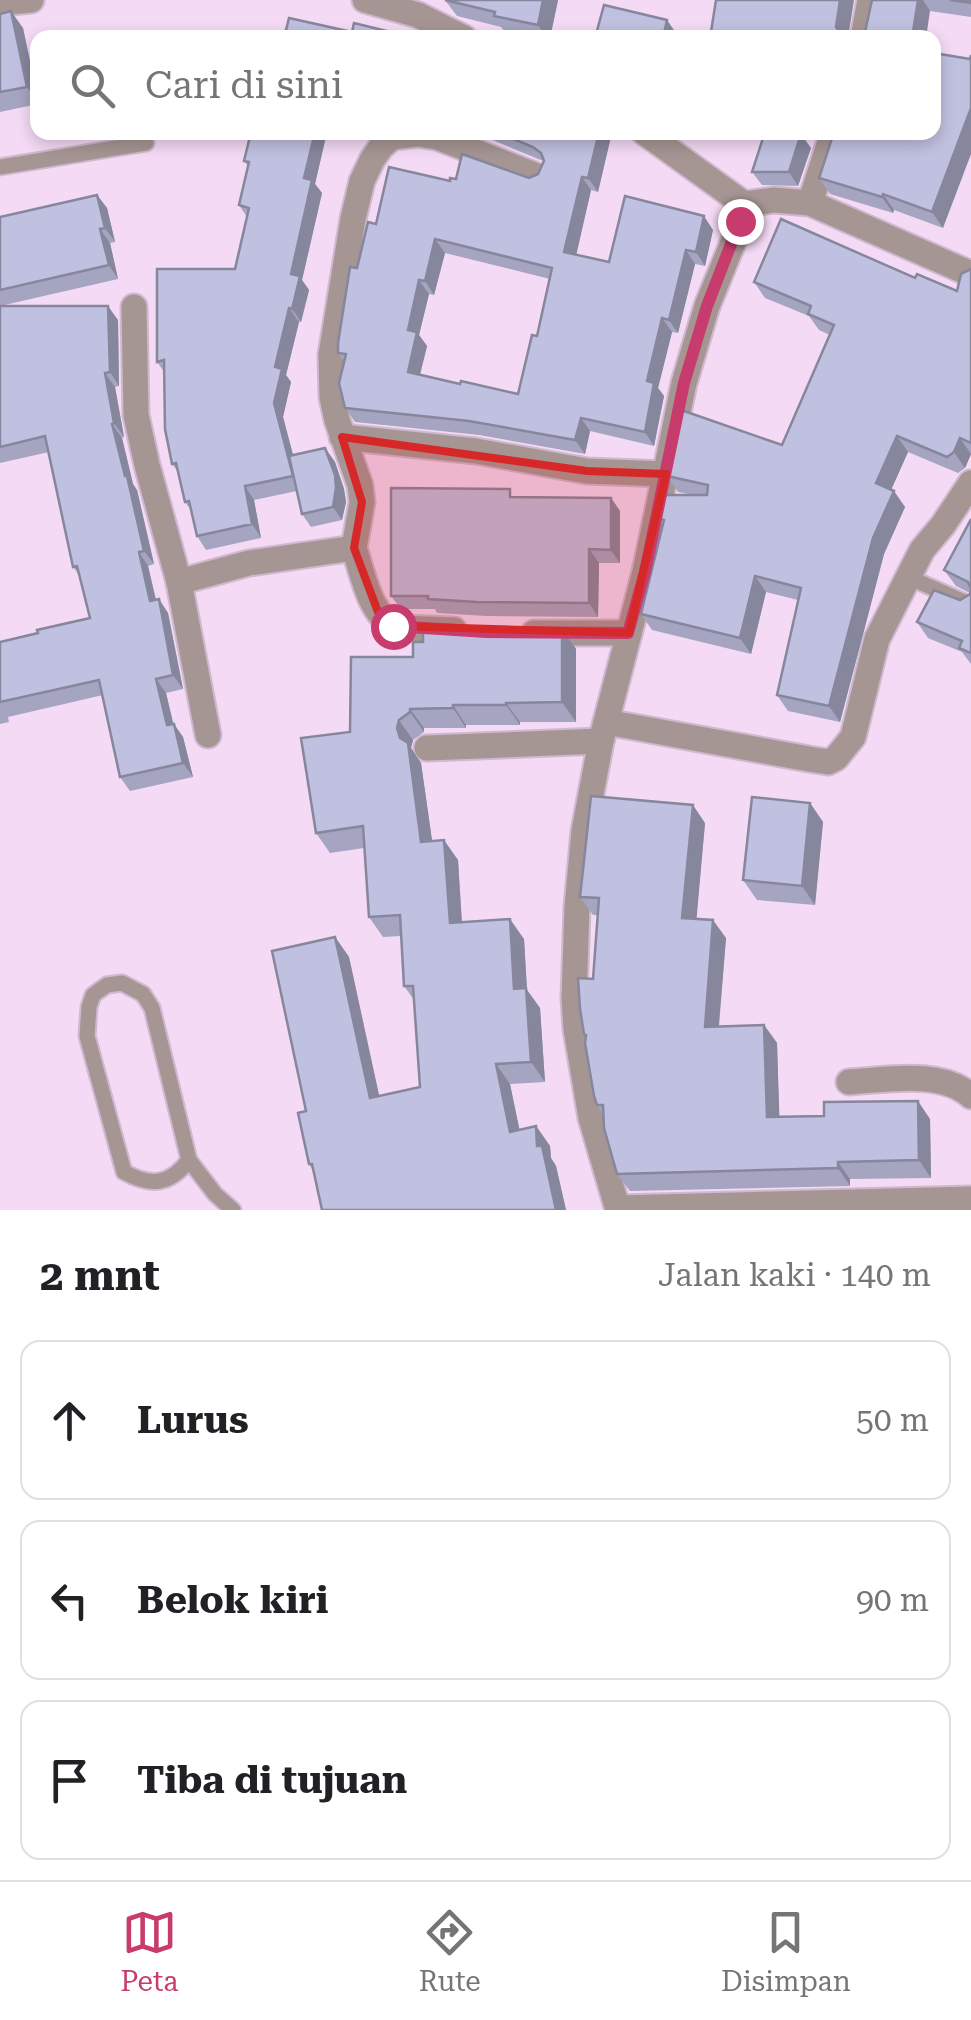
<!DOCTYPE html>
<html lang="id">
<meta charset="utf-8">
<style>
:root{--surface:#fff;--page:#f2f2f2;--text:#202124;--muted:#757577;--line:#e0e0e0;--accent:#c83c6d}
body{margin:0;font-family:"Roboto Serif",serif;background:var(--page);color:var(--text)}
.stop{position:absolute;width:30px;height:30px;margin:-22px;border:8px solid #c83c6d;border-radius:50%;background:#fff}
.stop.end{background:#c83c6d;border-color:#fff;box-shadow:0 2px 10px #0008}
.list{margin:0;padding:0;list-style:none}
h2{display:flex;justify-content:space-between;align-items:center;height:130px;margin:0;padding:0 40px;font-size:42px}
h2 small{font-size:32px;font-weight:400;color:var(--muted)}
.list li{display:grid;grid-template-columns:65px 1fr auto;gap:30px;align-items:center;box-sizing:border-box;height:160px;margin:0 20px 20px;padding:0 20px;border:2px solid var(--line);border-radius:20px}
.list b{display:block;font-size:38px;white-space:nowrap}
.list em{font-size:32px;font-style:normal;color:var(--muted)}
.icon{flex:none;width:55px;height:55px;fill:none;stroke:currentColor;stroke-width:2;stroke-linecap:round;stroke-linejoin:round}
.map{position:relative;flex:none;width:971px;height:1210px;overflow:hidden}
.search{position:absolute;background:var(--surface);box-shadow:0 5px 15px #0003;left:30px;right:30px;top:30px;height:110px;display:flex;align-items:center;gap:25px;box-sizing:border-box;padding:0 35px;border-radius:20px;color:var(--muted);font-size:38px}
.sheet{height:670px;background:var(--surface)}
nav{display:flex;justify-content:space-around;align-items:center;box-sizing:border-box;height:140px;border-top:2px solid var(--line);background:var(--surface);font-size:28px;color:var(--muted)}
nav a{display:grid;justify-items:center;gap:5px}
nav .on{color:var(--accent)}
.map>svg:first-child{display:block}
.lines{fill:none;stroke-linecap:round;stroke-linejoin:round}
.lane-casing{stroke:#cfb8d0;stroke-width:19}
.street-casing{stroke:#cfb8d0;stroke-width:29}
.lane{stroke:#a69693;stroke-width:15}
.street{stroke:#a69693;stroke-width:25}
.wall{fill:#a5a5c1;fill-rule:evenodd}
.shaded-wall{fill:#86869d}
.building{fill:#c0c0e0;stroke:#86869d;stroke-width:2.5;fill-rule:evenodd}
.route{stroke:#c83c6d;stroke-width:12}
.marked{fill:#d62828;fill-opacity:0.2;stroke:#d62828;stroke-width:8;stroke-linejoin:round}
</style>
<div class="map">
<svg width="971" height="1210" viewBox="0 0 971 1210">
<rect width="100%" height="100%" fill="#f4daf5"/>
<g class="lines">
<g class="lane-casing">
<g id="lane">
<path d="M0,167L146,143"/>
<path d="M908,577L971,605"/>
<path d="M189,1160C170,1185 151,1187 124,1172L87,1036L89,1007L93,995L107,985L122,983L143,994L152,1008L189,1160L215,1194L233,1210"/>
</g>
</g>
<g class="street-casing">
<g id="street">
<path d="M365,0L418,15L464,38"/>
<path d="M0,3L31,0"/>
<path d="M863,38L870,0"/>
<path d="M644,132L744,204L774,200L810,203L971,274"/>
<path d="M810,203L833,132"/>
<path d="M134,307L136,415L147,465L179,582"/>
<path d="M342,437L476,451L587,471L666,474"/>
<path d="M354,548L362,502L360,485L337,420L332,397L331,355L353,219L362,181L372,160L381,147L392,137L417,134L437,137L537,176"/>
<path d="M534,633H629"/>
<path d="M606,722L809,759L828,762L836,758L853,737L877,639L922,550L943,525L971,483"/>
<path d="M208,735L179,582L249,563L354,548C363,574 370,620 400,628L454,630"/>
<path d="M427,748L601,741"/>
<path d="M849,1082C886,1080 941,1069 971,1096"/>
<path d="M618,1208L971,1199"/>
<path d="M618,1210L591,1118L576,1029L574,999L577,907L584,831L601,741L645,572L684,383L707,306L734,240L744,204"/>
</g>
</g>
<use href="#lane" class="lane"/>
<use href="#street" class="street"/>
</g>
<g class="wall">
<path d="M445,0H558L550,38H532L505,32L501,27L457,16Z"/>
<path d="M872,0H971V17L930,11L858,37L865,32Z"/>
<path d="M0,14L23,28L38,96V104L0,112Z"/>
<path d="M251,132H327L315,184L322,193L302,280L309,290L301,322H299L286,375L291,382L283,417L293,455L325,448L335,462L344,489L346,502L342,520L311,527L302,514L297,491L254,500L261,538L206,550L197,536L191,510L185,502L179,473L172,464L165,373L157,362L235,269L247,217L239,205L248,166L244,161Z"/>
<path d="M473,132H612L598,192L591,190L576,254L609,262L713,230L705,266L695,264L678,333L672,332L658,388L664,396L654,446L590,431L585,454L479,435L355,422L345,408L344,361L338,353L357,268L376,224L450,181L529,178L538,174L543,161ZM445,253L550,279L537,336L518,394L460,384L420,375L427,346L419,335L429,294L434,295Z"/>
<path d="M934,132L943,228L894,210L893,213L830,194L819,178Z"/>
<path d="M811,148L798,186L762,185L752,172Z"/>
<path d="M97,195L107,208L115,242L110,243L118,279L0,306V217Z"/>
<path d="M971,269V454L965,468L958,473L908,452L891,490L905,507L884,554L840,722L788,711L777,695L798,600L766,592L751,654L652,630L641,614L663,525L658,518L693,495L678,492L667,476L782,445L830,335L819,330L809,316L765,298L754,282L915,278L957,291Z"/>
<path d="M0,307L118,320L119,386L115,387L124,437L122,438L133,484L137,490L154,564L148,566L156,599L168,613L183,689L166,693L173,724L183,737L193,777L130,791L120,777L103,695L8,717L9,722L0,724V642L38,633L90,618L80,576L73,567L49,452L0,463Z"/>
<path d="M515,497L611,498L620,511V563H599L598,617L487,616L437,613L435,609H401L391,596Z"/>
<path d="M971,519V664L962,652L928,638L917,622L970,594V593L956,586L944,570Z"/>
<path d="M472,628L562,629L576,649V722H520V725H466V728H424V732L413,740L411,748L421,763L432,841L458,860L462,922L524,939L527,990L540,1008L545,1082L510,1084L519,1130L536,1126L550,1146L551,1158L556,1166L566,1210H322L314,1172L309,1164L306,1111L335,937L349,957L379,1096L420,1087L414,1000L404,986L401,936L383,937L369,917L364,848L330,853L316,833L350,732L413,657L423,642Z"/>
<path d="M810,803L823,822L815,905L757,900L743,880Z"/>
<path d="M705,823L696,919L726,938L719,1027L764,1025L777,1043L779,1117L930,1119L931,1178L850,1179V1186L630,1191L617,1174L603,1114L597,1105L586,1037L584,1034L593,979L598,915H593L580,897Z"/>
</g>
<g class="shaded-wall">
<path d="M543,0H558L550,38H547L538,25Z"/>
<path d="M840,0H854L848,38H843L836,27Z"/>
<path d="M918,0H923L930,11L926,38H912Z"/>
<path d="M11,11L23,28L38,102L27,87Z"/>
<path d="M667,20L678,36V38H663Z"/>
<path d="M971,108V154L943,228L932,212Z"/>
<path d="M315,132H327L315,184L322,193L302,280L309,290L301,322L292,309L291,274L304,178Z"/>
<path d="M599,132H612L598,192L588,178Z"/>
<path d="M801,134L811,148L798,186L789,172Z"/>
<path d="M582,177L591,190L574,265L564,252Z"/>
<path d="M883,194L894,210L893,213L882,197Z"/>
<path d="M97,195L107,208L115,242L105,228Z"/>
<path d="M704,216L713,230L705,266L696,252Z"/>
<path d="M100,229L110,243L118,279L109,265Z"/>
<path d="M435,239L445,253L434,295L425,281Z"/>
<path d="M686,250L695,264L678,333L669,320Z"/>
<path d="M419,280L429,294L419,335L427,346L417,386L408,372V330Z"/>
<path d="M108,306L118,320L119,386L110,372Z"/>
<path d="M289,308L299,322L286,375L291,382L283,417L302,489L293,476L274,403L275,367Z"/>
<path d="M662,318L672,332L658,388L664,396L654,446L645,432L647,381Z"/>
<path d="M105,373L115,387L124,437L114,423Z"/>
<path d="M581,418L590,431L585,454L575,440Z"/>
<path d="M112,424L122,438L133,484L137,490L154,564L144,551Z"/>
<path d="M897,436L908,452L887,499L876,483Z"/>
<path d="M960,438L971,454L965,468L954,452Z"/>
<path d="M325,448L335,462L344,489L346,502L342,520L333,507Z"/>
<path d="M245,486L254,500L261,538L252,524Z"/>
<path d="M894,491L905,507L884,554L840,722L829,706L873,538Z"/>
<path d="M611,498L620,511V563L611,550Z"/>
<path d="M589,549L599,563L598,617L589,603Z"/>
<path d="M139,552L148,566L159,615L150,601Z"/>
<path d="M755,576L766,592L751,654L740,638Z"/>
<path d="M159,599L168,613L183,689L173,675Z"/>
<path d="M562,629L576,649V722L562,702Z"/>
<path d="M156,679L166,693L177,739L167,725Z"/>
<path d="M506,703L520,722V725L506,705Z"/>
<path d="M453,705L466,725V728L453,708Z"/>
<path d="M410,709L424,728V732L410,712Z"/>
<path d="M399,720L413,740L411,748L421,763L435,861L421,842L397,728Z"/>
<path d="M174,724L183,737L193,777L183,763Z"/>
<path d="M810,803L823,822L815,905L802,886Z"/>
<path d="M693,805L705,823L695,936L682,918Z"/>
<path d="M444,840L458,860L463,943L450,923Z"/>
<path d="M510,919L524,939L527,990L540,1008L545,1082L531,1062L514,989Z"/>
<path d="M713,920L726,938L717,1045L705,1027Z"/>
<path d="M335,937L349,957L384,1118L370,1098Z"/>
<path d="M764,1025L777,1043L780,1135L767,1117Z"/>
<path d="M496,1064L510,1084L524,1151L510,1132Z"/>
<path d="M918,1101L930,1119L931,1178L919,1160Z"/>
<path d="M536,1126L550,1146L551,1158L556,1166L566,1210H556L537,1146Z"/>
<path d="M838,1162L850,1179V1186L838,1168Z"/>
</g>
<g class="building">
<path d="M445,0H543L538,25L494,16L495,12Z"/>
<path d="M716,0H840L836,27L841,34L848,38H710Z"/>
<path d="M872,0H918L912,38H851L858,37L865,32Z"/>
<path d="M950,0H971V3Z"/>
<path d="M604,5L667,20L663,38H595Z"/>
<path d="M11,11L27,87L0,92V14Z"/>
<path d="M289,18L352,32L354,23L415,38H284Z"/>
<path d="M934,53L970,59L971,55V108L932,212L883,194L882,197L819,178L834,132H934Z"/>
<path d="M251,132H315L304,178L312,180L291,274L300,276L292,309L289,308L275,367L282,369L274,403L293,476L245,486L252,524L197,536L189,501L185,502L176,463L172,464L165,429L164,360L157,362V269H235L249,208L239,205L249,162L244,161Z"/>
<path d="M497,132H599L588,178L582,177L564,252L609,262L625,196L704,216L696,252L686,250L669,320L662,318L647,381L654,383L645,432L581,418L575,440L469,421L345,408L339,383L346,354L338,353V343L350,267L357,268L368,222L376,224L389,167L450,181V178L456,179L462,154L529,178L538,174L544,161L541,153L533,147ZM435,239L552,268L537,336L532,335L518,394L461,381L460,384L408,372L417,332L408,330L419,280L425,281Z"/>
<path d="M765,132H796L801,134L789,172H752Z"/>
<path d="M97,195L105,228L100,229L109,265L0,290V217Z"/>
<path d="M781,219L915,278L917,274L957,291L961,274L971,269V443L960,438L954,452L947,457L897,436L876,483L894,491L873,538L829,706L777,695L801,588L755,576L740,638L641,614L664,520L658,518L663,495H707L708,485L667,476L681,410L782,445L834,325L808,314L811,306L754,282Z"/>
<path d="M0,306H108L110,372L105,373L114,423L112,424L125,476H127L144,551L139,552L150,601L159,599L173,675L156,679L167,725L174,724L183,763L120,777L99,680L0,702V642L38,633L37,630L90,618L77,566L73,567L45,436L0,447Z"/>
<path d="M325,448L335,475L336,488L333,507L302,514L289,456Z"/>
<path d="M391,488L510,489V497L611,498V550L589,549V603L477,602L428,599V596H391Z"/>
<path d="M971,519V589L968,582L944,570Z"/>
<path d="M971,589V653L959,648L962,641L917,622L934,590L960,600L970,594Z"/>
<path d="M423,625L472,628L562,629V702L506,703V705H453V708L410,709V712L399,720L397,728L400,738L408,743L421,842L444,840L450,923L510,919L514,989L526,988L531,1062L496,1064L510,1132L536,1126L537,1146H542L556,1210H322L312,1164H309L298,1113L306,1111L272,951L335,937L370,1098L420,1087L413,986H404L400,915L369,917L363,826L316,833L301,738L350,732L351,657H413V642H423Z"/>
<path d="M591,796L693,805L682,918L713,920L705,1027L764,1025L767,1117L824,1116V1102L918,1101L919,1160L838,1162V1168L617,1174L604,1128L603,1105H597L594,1096L585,1043L586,1035L584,1034L580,1009L578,978L593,979L599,898L580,897Z"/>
<path d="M752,797L810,803L802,886L743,880Z"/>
</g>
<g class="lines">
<path class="route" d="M393,626L486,632L628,633L645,572L684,383L707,306L740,221"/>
</g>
<path class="marked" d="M342,437L587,471L666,474L629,633L393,626L378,612L354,548L362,502Z"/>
</svg>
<div class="stop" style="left:393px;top:626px"></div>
<div class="stop end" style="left:740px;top:221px"></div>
<div class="search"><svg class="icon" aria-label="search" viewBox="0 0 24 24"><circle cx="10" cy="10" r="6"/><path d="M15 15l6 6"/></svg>Cari di sini</div>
</div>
<section class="sheet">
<h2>2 mnt<small>Jalan kaki · 140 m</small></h2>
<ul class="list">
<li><svg class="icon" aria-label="ahead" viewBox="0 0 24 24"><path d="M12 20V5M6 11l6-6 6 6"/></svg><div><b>Lurus</b></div><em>50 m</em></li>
<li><svg class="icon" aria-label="left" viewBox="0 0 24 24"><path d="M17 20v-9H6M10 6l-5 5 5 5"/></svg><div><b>Belok kiri</b></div><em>90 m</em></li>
<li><svg class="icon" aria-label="arrive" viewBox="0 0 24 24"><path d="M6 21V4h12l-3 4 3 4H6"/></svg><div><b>Tiba di tujuan</b></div></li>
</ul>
</section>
<nav>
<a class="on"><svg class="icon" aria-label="map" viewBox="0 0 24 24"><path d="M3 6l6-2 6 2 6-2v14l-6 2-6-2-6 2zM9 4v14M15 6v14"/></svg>Peta</a>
<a><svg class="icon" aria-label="directions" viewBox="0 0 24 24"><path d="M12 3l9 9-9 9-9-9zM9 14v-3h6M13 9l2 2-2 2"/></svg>Rute</a>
<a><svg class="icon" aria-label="saved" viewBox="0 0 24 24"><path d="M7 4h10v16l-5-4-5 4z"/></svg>Disimpan</a>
</nav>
